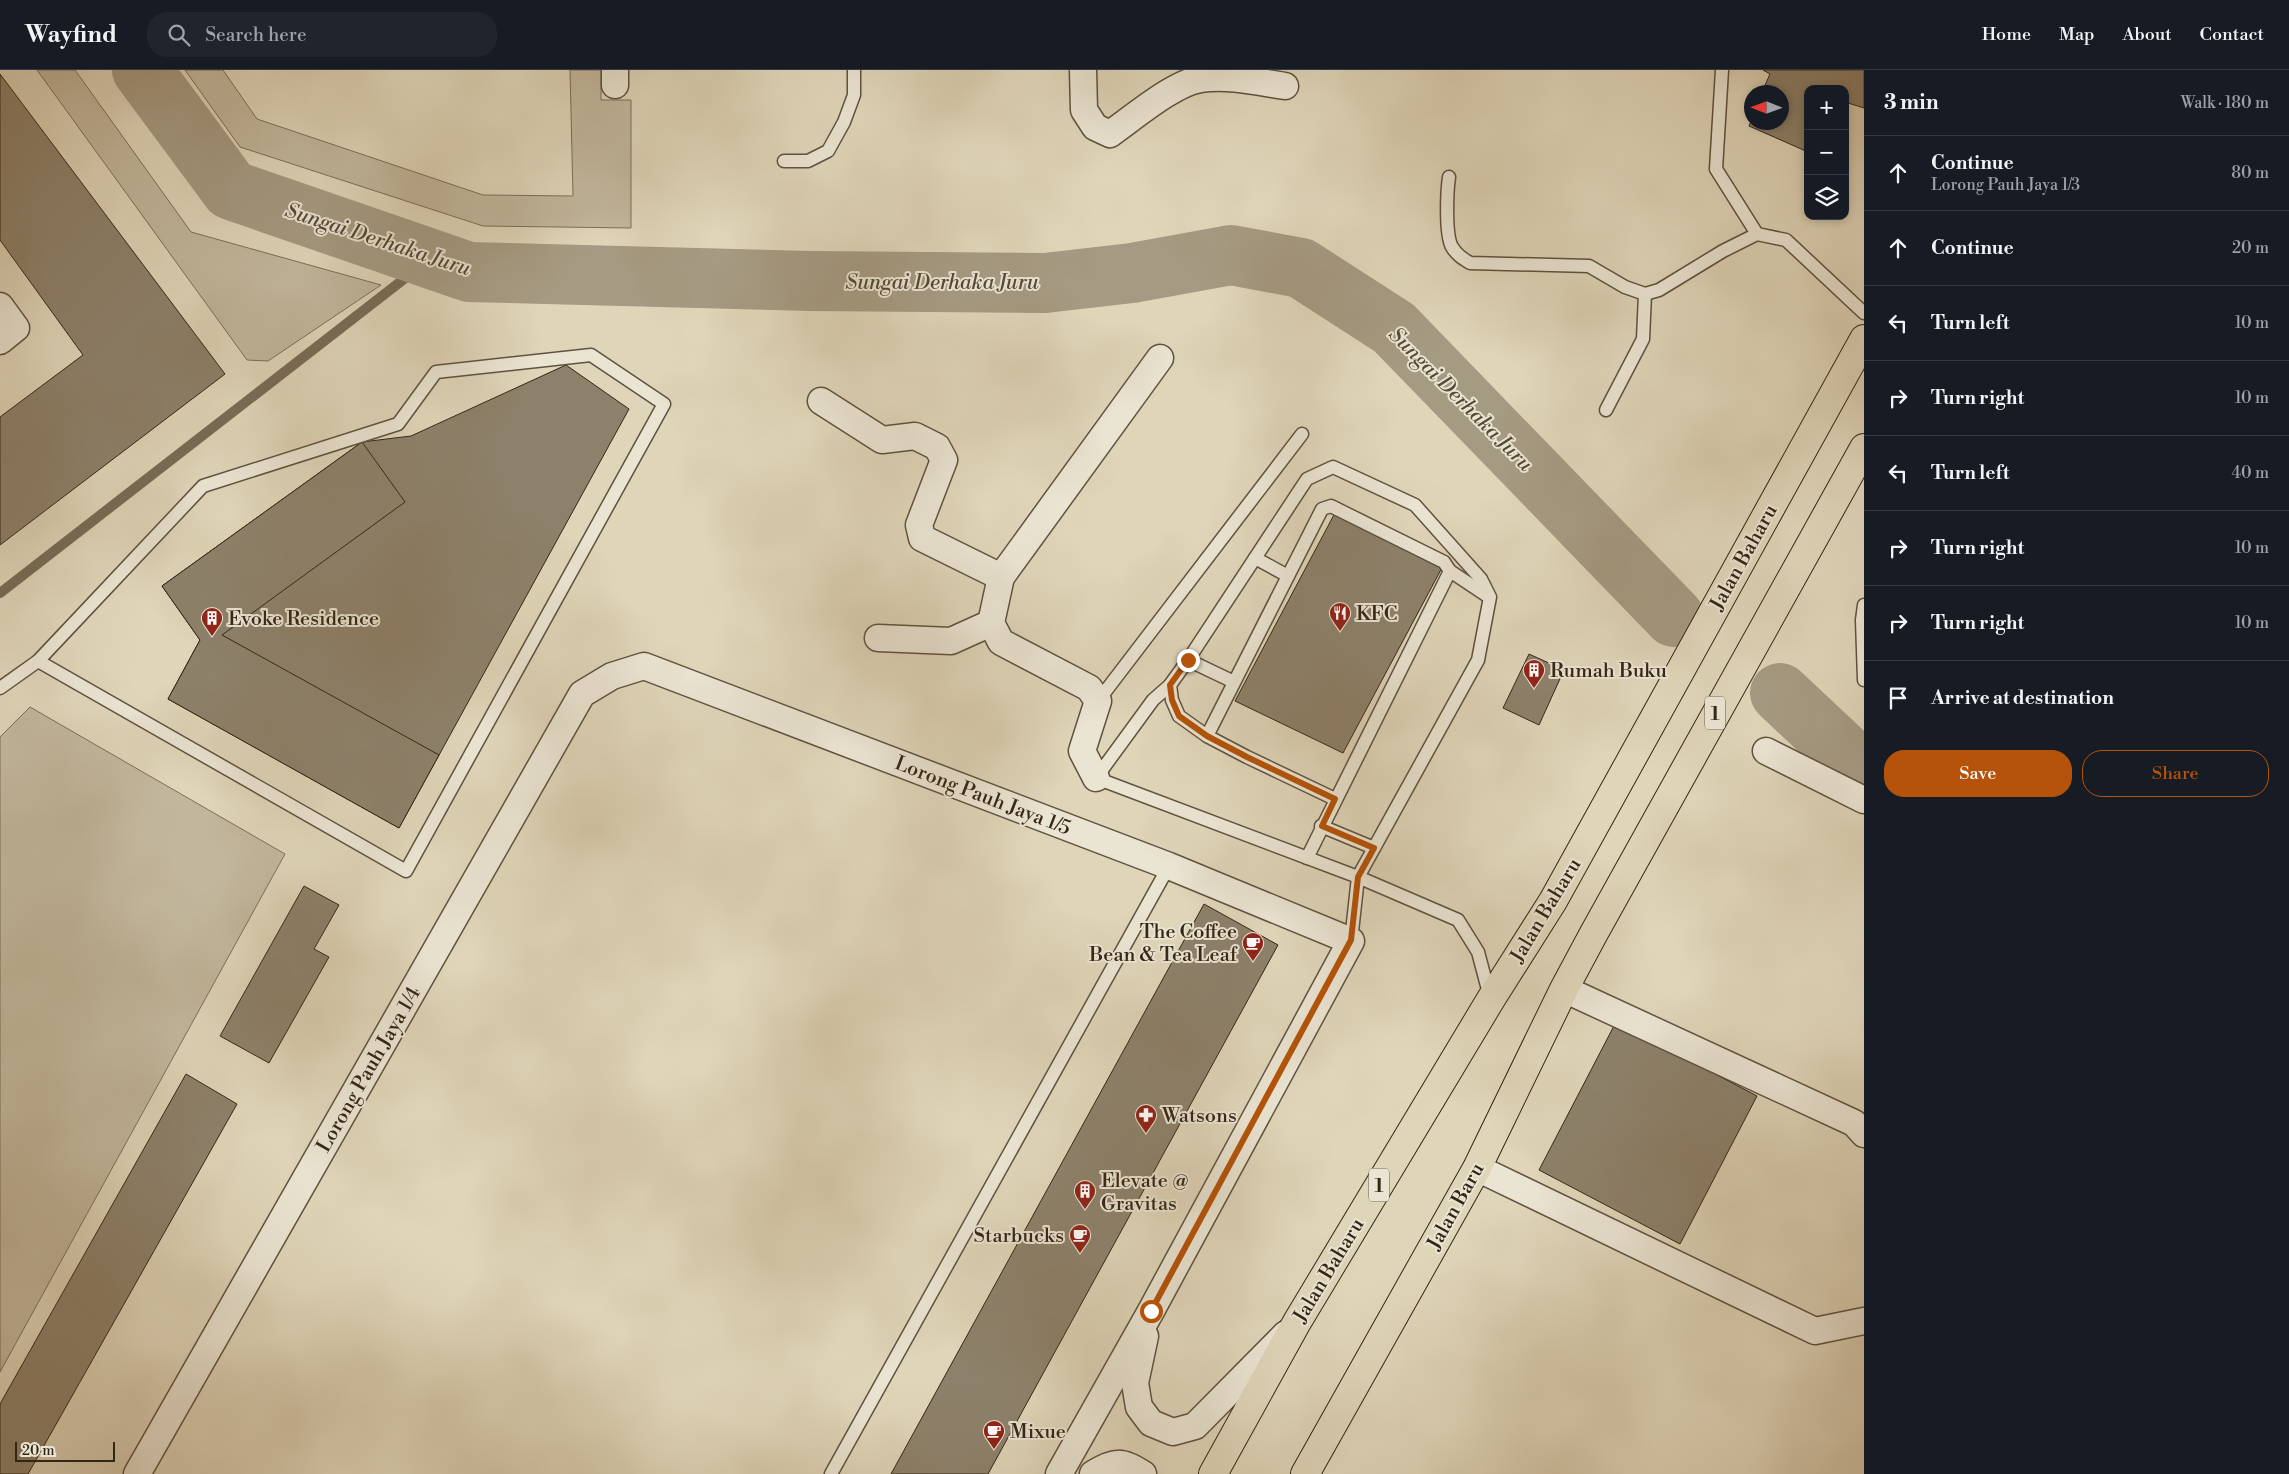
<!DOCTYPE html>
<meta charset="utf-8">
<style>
:root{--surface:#171b24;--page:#20242c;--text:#f1f3f6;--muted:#9ea1a6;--line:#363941;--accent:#b45309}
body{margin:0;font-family:"Libre Bodoni",serif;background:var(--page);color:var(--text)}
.controls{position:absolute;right:15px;top:15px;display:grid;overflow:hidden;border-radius:10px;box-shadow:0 2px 8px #0003}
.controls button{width:45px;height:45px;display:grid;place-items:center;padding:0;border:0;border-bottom:1px solid var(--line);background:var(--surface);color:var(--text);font:25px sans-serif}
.compass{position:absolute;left:1744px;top:15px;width:45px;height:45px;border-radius:50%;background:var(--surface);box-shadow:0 2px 8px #0003;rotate:271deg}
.scale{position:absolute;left:15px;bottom:12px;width:100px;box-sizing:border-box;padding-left:5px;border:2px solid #342616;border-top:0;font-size:14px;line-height:18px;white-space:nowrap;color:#342616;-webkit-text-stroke:4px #eae4d2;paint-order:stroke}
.stop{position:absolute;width:15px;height:15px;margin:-11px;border:4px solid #b45309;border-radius:50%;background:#fff}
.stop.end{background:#b45309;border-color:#fff;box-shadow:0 1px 5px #0008}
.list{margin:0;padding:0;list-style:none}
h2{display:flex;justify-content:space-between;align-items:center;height:65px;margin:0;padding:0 20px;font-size:21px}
h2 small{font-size:16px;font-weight:400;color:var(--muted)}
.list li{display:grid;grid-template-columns:32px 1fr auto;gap:15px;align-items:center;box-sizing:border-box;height:75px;padding:0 20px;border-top:1px solid var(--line)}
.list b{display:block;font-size:19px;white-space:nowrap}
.list p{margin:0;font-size:16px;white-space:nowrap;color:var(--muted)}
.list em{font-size:16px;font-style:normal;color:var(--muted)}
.actions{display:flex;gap:10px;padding:15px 20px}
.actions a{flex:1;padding:11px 0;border:1px solid var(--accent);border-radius:20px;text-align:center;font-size:18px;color:var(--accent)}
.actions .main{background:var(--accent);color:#fff}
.icon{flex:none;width:28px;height:28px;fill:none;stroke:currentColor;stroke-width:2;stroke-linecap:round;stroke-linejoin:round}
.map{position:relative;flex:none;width:1864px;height:1404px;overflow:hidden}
header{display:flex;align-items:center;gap:30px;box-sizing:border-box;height:70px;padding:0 25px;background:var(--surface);border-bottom:1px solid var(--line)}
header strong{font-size:24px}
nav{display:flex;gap:28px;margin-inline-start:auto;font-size:18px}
.search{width:350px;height:45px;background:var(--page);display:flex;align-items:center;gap:12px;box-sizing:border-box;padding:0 18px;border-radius:20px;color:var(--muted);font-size:19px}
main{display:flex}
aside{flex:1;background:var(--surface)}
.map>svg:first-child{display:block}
.green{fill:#c2b79d;stroke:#7b6e5a}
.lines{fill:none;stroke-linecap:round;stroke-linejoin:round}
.stream{stroke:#786c57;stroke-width:10}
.river{stroke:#a59a82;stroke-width:60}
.building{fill:#8d816b;stroke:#342616}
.lane-casing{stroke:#5f523f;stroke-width:15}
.street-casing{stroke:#5f523f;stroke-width:29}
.highway-casing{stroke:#342616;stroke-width:30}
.lane{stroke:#eae4d2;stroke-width:12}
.street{stroke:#eae4d2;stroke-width:26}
.highway{stroke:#dfd5b9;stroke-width:28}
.route{stroke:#b45309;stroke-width:6}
.labels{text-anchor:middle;stroke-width:4;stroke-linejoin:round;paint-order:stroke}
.shield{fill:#eae4d2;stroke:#6b5f4e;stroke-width:1}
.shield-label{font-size:19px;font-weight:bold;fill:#342616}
.street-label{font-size:20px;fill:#342616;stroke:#eae4d2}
.poi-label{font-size:20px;fill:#342616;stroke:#eae4d2;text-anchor:start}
.water-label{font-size:21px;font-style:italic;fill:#564936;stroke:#eae4d2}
</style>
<header>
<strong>Wayfind</strong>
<div class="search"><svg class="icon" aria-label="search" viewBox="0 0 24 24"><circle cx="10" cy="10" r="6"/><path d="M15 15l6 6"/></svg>Search here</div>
<nav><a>Home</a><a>Map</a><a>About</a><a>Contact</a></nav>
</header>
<main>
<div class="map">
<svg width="1864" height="1404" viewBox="0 0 1864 1404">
<rect width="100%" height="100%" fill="#dfd5b9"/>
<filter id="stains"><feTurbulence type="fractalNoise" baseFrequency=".004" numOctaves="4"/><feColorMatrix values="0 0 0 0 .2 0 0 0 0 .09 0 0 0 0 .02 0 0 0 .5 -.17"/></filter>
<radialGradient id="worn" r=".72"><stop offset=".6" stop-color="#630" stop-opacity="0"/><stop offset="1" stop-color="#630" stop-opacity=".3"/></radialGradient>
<g class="green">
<path d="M37,0H75L191,162L381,215L268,291L247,290Z"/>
<path d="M185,0H223L257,49L483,125L573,126L570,0H601V30H631V158L483,156L240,77Z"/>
<path d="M30,637L285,784L0,1302V667Z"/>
</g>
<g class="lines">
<path class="stream" d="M0,523L431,188"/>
<g class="river">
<path d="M142,0L231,120L469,202L811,211L1045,213L1132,203L1231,185L1301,198L1394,258L1674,547"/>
<path d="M1780,623L1864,702"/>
</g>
</g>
<g class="building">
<path d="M1763,0H1864V38L1848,33L1845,40V19H1808V82L1749,56L1752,49V52H1782V22H1762L1770,4Z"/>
<path d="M0,4L225,304L0,475V347L83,285L0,170Z"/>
<path d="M566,295L629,339L399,758L168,629L200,570L162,516L362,372L411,366Z"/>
<path d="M362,372L405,432L222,565L439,685L399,758L168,629L200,570L162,516Z"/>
<path d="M1336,441L1444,494L1343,683L1235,631Z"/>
<path d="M1529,584L1564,600L1539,655L1503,638Z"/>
<path d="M304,816L339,835L314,879L329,887L269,993L220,966Z"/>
<path d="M1204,834L1278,875L988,1404H891Z"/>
<path d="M1616,952L1757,1026L1680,1174L1539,1100Z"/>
<path d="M186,1004L237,1034L28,1404H0V1334Z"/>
</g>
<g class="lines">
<g class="lane-casing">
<g id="lane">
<path d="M1722,0L1716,99L1757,164"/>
<path d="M784,91H808L828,81L844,52L854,25V0"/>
<path d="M1449,107C1447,121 1445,165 1452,177C1457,185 1462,188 1470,193L1589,196L1625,217L1645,224L1659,220L1723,181L1757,164L1786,170L1864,243"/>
<path d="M591,285L664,334L406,801L38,591L203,416L398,354L436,302Z"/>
<path d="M1606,340L1643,269L1645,224"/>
<path d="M1255,488L1288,506"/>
<path d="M1864,535L1862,550L1864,610"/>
<path d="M1188,590L1234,612"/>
<path d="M1170,615L1172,630L1179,646L1207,666L1247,687L1335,729"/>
<path d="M0,618L38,591"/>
<path d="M1098,631L1302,364"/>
<path d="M1207,666L1322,439L1331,436L1444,492L1450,501"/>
<path d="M1321,756L1374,778"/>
<path d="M1307,788L1450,501L1489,527"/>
<path d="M1351,871L1358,807L1096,708L1153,630L1170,615L1188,590L1307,409L1333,397L1415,435L1481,509L1490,527L1478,590L1358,807L1458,850L1478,882L1490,927"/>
<path d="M831,1404L1169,796"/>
</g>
</g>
<g class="street-casing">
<g id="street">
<path d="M615,0V15"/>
<path d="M1083,0L1084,40L1095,57L1110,64C1133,48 1175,12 1201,9C1229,5 1258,12 1285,16"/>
<path d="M0,236L16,258L0,271"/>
<path d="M821,331L882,370L915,366L937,377L944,390L919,455L922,468L1001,507L991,553L1001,572L1089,618L1098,631L1082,681L1096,708"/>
<path d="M1001,507L1160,288"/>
<path d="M878,568L951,571L991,553"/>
<path d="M1766,681L1864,730"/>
<path d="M1564,919L1854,1053L1864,1064"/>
<path d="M1477,1098L1815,1261L1864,1251"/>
<path d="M1145,1266L1135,1313L1139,1337L1151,1353L1173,1362L1195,1356L1286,1264"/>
<path d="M137,1404L582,624L612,606L644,596L1169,796L1351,871L1151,1241L1059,1404"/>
<path d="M1093,1404C1115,1391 1121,1390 1143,1404"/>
</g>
</g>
<g class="highway-casing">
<g id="highway">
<path d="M1213,1404L1297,1252L1491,929L1553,831L1864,269"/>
<path d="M1305,1404L1477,1098L1564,919L1594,863L1864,378"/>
</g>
</g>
<use href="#lane" class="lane"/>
<use href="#street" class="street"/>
<use href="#highway" class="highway"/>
</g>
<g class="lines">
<path class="route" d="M1151,1241L1351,870L1358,807L1374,778L1322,756L1335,729L1247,687L1207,666L1179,646L1172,630L1170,615L1188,590"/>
</g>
<defs>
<g id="restaurant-pin" transform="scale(1.125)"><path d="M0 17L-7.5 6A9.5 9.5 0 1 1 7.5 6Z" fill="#8f2418" stroke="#eae4d2"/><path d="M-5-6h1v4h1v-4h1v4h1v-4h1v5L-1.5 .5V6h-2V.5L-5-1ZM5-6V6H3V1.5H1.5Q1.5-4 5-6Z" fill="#fff"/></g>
<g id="building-pin" transform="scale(1.125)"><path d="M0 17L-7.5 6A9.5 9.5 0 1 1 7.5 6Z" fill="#8f2418" stroke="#eae4d2"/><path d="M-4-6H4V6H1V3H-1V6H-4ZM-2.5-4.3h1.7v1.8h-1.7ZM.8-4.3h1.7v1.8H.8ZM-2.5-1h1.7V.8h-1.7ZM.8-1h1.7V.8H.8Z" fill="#fff"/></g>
<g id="cafe-pin" transform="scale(1.125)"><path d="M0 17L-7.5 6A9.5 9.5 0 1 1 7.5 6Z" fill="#8f2418" stroke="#eae4d2"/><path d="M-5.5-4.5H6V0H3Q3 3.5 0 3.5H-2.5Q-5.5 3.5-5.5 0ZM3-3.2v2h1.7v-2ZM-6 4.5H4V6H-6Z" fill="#fff"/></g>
<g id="pharmacy-pin" transform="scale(1.125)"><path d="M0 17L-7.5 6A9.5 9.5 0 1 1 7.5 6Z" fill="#8f2418" stroke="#eae4d2"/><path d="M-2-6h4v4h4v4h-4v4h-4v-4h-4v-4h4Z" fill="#fff"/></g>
</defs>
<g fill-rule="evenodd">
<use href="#restaurant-pin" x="1340" y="543"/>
<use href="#building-pin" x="212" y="548"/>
<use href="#building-pin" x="1534" y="600"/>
<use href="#cafe-pin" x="1253" y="873"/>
<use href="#pharmacy-pin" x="1146" y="1045"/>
<use href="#building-pin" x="1085" y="1121"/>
<use href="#cafe-pin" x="1080" y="1165"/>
<use href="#cafe-pin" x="994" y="1361"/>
</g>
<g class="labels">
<g class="shield">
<rect x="1705" y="626.5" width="20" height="33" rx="4"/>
<rect x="1369" y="1098.5" width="20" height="33" rx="4"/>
</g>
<g class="shield-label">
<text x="1715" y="650">1</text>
<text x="1379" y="1122">1</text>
</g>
<g class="street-label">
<text transform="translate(1743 487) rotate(-61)" y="7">Jalan Baharu</text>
<text transform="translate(983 725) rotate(21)" y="7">Lorong Pauh Jaya 1/5</text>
<text transform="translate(1545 840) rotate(-59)" y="7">Jalan Baharu</text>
<text transform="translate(368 999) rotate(-60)" y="7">Lorong Pauh Jaya 1/4</text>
<text transform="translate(1455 1136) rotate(-61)" y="7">Jalan Baru</text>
<text transform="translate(1328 1200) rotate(-59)" y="7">Jalan Baharu</text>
</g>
<g class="poi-label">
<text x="1356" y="550">KFC</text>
<text x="228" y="555">Evoke Residence</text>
<text x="1550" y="607">Rumah Buku</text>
<text x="1237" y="868" text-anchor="end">The Coffee<tspan x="1237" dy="23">Bean &amp; Tea Leaf</tspan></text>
<text x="1162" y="1052">Watsons</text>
<text x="1101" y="1117">Elevate @<tspan x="1101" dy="23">Gravitas</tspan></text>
<text x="1064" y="1172" text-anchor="end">Starbucks</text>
<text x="1010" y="1368">Mixue</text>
</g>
<g class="water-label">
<text transform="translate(378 169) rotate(18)" y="7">Sungai Derhaka Juru</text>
<text x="942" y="219">Sungai Derhaka Juru</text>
<text transform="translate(1461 329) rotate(45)" y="7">Sungai Derhaka Juru</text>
</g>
</g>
<rect width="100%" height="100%" filter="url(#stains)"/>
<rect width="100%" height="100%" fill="url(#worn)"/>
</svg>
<div class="controls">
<button>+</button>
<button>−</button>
<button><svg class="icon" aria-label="layers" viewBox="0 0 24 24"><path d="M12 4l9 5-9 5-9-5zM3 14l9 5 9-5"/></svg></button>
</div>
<svg class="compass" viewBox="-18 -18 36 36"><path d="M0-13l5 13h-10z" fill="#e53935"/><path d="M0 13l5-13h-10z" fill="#9ea1a6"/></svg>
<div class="scale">20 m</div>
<div class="stop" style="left:1151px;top:1241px"></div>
<div class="stop end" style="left:1188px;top:590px"></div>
</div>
<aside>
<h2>3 min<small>Walk · 180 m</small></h2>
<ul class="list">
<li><svg class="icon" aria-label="ahead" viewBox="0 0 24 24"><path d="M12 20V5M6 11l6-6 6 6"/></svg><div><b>Continue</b><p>Lorong Pauh Jaya 1/3</p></div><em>80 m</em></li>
<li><svg class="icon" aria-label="ahead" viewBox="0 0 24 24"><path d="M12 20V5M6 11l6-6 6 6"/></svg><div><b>Continue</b></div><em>20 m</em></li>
<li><svg class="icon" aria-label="left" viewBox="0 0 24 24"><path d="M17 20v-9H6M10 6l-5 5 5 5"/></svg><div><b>Turn left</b></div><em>10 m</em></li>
<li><svg class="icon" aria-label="right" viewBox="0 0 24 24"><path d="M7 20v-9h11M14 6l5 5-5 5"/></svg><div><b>Turn right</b></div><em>10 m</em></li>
<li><svg class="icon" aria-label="left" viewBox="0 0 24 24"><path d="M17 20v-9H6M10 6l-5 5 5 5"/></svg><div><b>Turn left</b></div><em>40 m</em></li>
<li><svg class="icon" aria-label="right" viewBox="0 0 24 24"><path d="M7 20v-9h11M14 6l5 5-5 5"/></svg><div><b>Turn right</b></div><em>10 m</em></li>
<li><svg class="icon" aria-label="right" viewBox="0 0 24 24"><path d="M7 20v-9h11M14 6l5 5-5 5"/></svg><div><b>Turn right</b></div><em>10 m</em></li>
<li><svg class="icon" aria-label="arrive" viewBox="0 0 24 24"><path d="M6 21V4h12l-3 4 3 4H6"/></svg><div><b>Arrive at destination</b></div></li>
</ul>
<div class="actions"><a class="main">Save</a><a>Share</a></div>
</aside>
</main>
